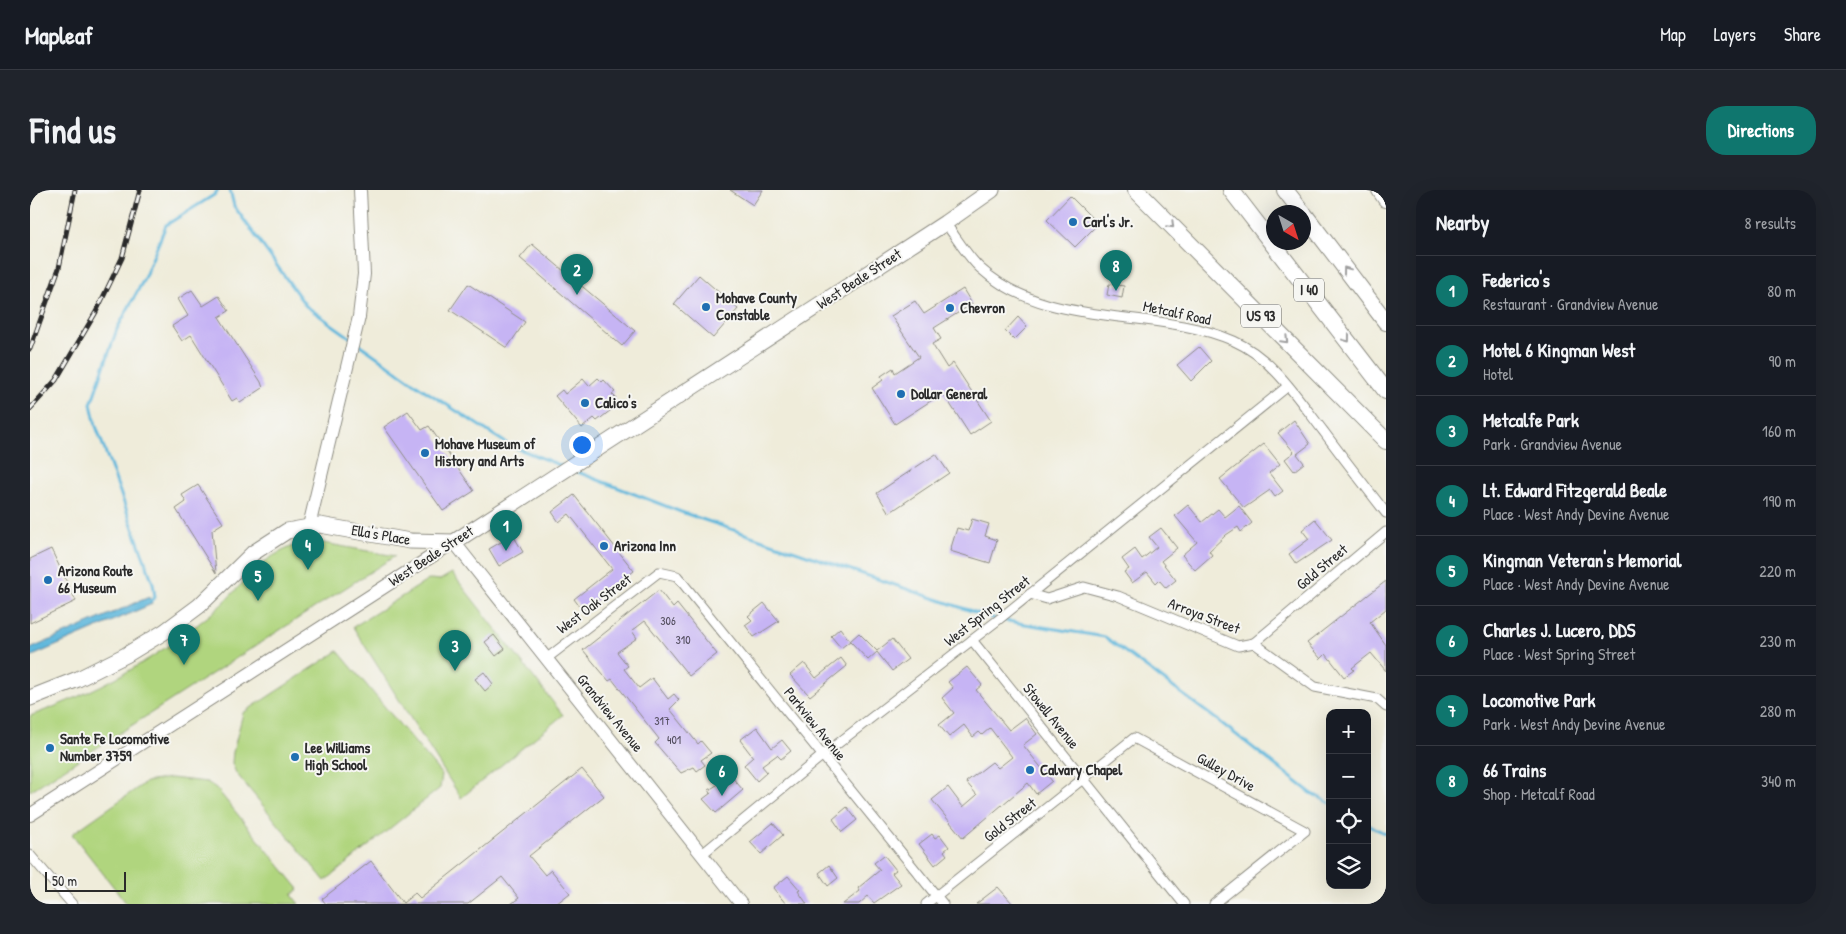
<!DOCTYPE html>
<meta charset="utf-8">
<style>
:root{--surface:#171b24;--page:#20242c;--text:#f1f3f6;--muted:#9ea1a6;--line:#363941;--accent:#0f766e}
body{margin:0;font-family:"Patrick Hand",sans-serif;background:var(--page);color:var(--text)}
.controls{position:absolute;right:15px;bottom:15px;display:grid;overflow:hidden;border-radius:10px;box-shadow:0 5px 20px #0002}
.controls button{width:45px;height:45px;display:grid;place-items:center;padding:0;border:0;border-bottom:1px solid var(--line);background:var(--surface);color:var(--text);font:25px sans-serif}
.compass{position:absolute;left:1236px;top:15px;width:45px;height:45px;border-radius:50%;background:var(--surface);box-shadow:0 5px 20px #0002;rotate:141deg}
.scale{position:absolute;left:15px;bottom:12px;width:81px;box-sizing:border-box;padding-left:5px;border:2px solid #2b2b2b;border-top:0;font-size:14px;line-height:18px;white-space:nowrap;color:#2b2b2b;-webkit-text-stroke:4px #f6f6f2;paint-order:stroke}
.you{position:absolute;left:551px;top:254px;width:18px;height:18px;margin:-12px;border:4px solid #fff;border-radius:50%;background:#1a73e8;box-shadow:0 0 0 8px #1a73e833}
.badge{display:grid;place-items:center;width:32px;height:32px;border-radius:50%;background:var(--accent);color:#fff;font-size:16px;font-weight:700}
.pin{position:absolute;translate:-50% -41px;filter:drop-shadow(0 1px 2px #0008)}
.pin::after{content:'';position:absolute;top:26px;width:18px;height:15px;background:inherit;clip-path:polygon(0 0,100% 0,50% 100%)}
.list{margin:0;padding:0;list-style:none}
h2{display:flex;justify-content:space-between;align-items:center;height:65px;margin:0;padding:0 20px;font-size:21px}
h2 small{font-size:16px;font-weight:400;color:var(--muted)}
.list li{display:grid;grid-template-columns:32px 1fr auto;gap:15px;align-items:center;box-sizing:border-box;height:70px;padding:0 20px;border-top:1px solid var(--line)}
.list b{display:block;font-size:19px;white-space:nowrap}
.list p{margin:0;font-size:16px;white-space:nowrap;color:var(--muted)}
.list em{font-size:16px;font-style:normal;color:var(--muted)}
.icon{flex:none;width:28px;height:28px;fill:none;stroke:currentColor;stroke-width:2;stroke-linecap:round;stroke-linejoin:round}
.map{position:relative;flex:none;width:1356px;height:714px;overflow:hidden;border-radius:20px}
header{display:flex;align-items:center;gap:30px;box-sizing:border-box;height:70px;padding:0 25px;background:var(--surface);border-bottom:1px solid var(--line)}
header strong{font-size:24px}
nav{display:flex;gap:28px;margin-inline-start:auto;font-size:18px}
.intro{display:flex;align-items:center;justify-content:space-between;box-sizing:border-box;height:120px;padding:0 30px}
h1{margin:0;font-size:35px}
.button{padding:12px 22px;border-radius:20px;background:var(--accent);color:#fff;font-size:18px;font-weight:700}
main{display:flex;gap:30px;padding:0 30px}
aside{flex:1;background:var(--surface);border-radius:20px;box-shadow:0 5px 20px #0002}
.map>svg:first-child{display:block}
.green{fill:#b0d57e;stroke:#6e8054}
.water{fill:#5fb7dc;stroke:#457184}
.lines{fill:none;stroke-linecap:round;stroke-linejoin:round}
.stream{stroke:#5fb7dc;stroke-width:3}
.building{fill:#c6b4f4}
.street-casing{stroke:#8d8c82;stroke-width:11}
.secondary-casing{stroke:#8d8c82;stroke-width:14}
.primary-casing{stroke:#8d8c82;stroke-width:17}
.highway-casing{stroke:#8d8c82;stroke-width:18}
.street{stroke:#fff;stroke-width:9}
.secondary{stroke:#fff;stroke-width:12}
.primary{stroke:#fff;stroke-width:15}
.highway{stroke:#fff;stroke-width:16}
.rail-casing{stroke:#2b2b2b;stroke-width:5}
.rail{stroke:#f6f6f2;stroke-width:3;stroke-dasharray:9;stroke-linecap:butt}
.oneway{stroke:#a0a0a0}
.poi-dot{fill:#1f6fb2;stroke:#f6f6f2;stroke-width:2}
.labels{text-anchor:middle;stroke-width:4;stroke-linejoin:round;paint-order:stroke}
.number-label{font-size:12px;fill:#524d5d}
.shield{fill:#f6f6f2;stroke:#686867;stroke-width:1}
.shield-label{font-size:14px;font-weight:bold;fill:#2b2b2b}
.poi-label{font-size:15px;font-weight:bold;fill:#2b2b2b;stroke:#f6f6f2;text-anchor:start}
.street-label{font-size:15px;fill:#2b2b2b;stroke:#f6f6f2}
</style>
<header>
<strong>Mapleaf</strong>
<nav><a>Map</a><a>Layers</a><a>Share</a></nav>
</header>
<div class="intro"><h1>Find us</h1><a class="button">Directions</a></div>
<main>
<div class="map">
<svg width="1356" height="714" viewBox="0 0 1356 714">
<rect width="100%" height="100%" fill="#f6f6f2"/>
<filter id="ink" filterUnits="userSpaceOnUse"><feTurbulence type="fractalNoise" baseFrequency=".02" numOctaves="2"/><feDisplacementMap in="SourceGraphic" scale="10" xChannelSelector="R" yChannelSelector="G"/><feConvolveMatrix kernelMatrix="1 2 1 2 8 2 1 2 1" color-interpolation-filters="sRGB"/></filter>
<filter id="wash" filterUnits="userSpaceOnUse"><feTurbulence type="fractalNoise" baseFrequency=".0096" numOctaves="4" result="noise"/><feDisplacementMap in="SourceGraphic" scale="20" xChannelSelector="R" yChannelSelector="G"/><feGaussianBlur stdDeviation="1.12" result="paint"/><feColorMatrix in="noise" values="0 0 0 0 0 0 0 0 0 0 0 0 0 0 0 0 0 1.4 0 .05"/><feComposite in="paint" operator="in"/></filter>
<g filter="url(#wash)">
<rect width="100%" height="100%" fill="#efecda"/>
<g class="green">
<path d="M277,350L365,366L0,601V526C70,500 117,474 176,428C197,412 213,390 233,373C246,362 262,357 277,350Z"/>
<path d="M422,383L533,525L431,608L323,437L400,389L410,390Z"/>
<path d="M308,461L412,585L410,598L295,691L206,583L202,573L203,562L213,523Z"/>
<path d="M140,588L177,592L186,598L269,699L262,705L269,714H97L42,644L116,592Z"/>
</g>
<path class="water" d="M119,407L122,414L0,467V459Z"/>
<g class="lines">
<g class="stream">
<path d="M200,0L204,16L276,116L321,148"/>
<path d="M326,152L391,198L479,255L532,276"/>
<path d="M545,281L651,322L965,429"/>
<path d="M121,411L125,407L123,393L66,236L61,214L87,139L113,91L136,35L184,5L188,0"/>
<path d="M971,430L1075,447L1190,532L1281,603L1300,613"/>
<path d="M1337,634L1356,644"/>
</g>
</g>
<g id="blocks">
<g class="building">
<path d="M700,0H733L723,15Z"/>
<path d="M1040,6L1068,34L1045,57L1017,30Z"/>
<path d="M502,54L605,141L592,156L490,68Z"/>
<path d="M669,85L708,119L683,148L644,114Z"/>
<path d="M438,94L495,132L477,158L420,120Z"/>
<path d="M1079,94L1094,96L1092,108L1077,105Z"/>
<path d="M933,99L942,114L904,138L911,149L902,154L917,178L923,173L961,231L940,245L913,203L865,234L842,198L853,190L851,186L863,178L865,183L889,167L861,126L885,111L894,124Z"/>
<path d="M162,100L173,116L189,106L199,121L189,127L231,192L233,198L210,213L207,208L202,211L161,145L152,151L142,136L158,126L148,109Z"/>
<path d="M988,127L997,137L984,150L975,141Z"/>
<path d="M1169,157L1181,171L1161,191L1147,175Z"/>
<path d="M568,188L572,192L574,190L585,202L582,204L586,208L577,215L581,220L567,231L564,228L552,238L525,206L532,200L535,204L553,189L559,196Z"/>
<path d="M378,221L392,240L399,236L444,301L413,321L354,237Z"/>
<path d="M1264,230L1280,254L1267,264L1274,273L1264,281L1255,269L1264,262L1248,243Z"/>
<path d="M1234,254L1250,274L1239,283L1253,301L1245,307L1240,300L1214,318L1190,289Z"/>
<path d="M906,264L919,283L859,323L847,303Z"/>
<path d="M168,295L193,333L182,340L186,383L146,319L156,312L152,305Z"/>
<path d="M544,305L604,381L553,421L544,409L582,379L539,324L529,332L522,322Z"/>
<path d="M1158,315L1172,332L1188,319L1195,327L1209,316L1222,333L1211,342L1208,337L1196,345L1179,361L1182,365L1165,380L1152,365L1167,352L1145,326Z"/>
<path d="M942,329L959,334L955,346L967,350L960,373L920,361L927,338L938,341Z"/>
<path d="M1285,329L1302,350L1266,374L1259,364L1279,349L1272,340Z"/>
<path d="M1131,338L1147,358L1131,371L1146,390L1136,398L1129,390L1126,393L1117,382L1102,393L1094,382L1099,379L1092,369L1105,359L1112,369L1127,357L1119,347Z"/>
<path d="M483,345L493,362L469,376L459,359Z"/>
<path d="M21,359L46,411L0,433V369Z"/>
<path d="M1356,391V419L1340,432L1356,455V481L1341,463L1322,478L1324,480L1314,487L1296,464L1291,469L1277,453Z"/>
<path d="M629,400L643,418L647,414L687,464L659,486L615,431L602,441L607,448L587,462L598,476L594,479L609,498L622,488L638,509L644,504L649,510L640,519L668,554L671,551L681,563L671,570L675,575L667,581L664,577L651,583L625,553L629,549L582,489L579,491L553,460Z"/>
<path d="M734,413L749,431L724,447L715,435L722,430L718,426Z"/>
<path d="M810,438L820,451L811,458L801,446Z"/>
<path d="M829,443L847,461L862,449L878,469L862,481L847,462L838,470L820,451Z"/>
<path d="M464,445L475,459L466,466L455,452Z"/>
<path d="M811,468L817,476L780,506L760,485L774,473L786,488Z"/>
<path d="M937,477L952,495L946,500L979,540L995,528L1007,544L993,555L1022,591L1006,604L998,593L933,648L902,610L918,597L933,617L947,605L936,592L962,572L968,578L982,567L960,538L952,545L949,542L943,547L934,535L919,547L909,535L924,523L912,508L923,498L918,492Z"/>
<path d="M454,482L463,494L455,501L445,489Z"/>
<path d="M727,537L742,558L752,550L761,561L751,569L747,565L732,576L737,582L727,591L714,575L723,567L710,550Z"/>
<path d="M552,579L574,606L499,666L515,685L521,680L540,703L526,714H481L489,708L472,687L438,714H296L292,709L341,671L373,713L385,703L390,708Z"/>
<path d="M701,586L713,600L686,623L673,609L681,603L679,600Z"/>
<path d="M817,617L827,630L812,642L803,629Z"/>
<path d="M743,633L753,645L731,664L720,652Z"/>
<path d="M902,644L905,648L910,645L919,657L914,661L917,665L905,675L889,654Z"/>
<path d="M854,665L866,680L862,683L871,694L844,713L838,706L829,714H813L830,701L828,698L850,680L844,673Z"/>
<path d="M799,675L808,688L798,696L789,683Z"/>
<path d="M758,686L770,700L768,701L777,714H756L743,698Z"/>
<path d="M968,697L983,714H946Z"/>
</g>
</g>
</g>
<g filter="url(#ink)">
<use href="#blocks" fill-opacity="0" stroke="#8d8c82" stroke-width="1"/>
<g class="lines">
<g class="street-casing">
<g id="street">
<path d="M915,33C927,48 937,66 950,78C1019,141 1124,116 1204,151C1243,168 1269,210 1294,242C1314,269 1335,296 1356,323"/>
<path d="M1000,404L1017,409L1054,397L1088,406L1208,456L1224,453L1285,497L1347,509L1356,517"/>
<path d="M942,450L1154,714"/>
<path d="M1224,453L1356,342"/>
<path d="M516,469L629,382L647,386L913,714"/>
<path d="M0,665L42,714"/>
<path d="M671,665L793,565L968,430L1258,196"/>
<path d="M896,714L1104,548L1275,641L1184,714"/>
</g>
</g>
<g class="secondary-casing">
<g id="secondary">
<path d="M279,336L329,127L334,84L330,0"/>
<path d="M0,625L424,352L711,714"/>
</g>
</g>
<g class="primary-casing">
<path id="primary" d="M0,508L48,489L96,465L134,442L169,416L223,363L257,341L290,335L380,351L424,352L915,33L962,0"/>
</g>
<g class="highway-casing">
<g id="highway">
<path d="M1106,0L1356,251"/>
<path d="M1201,0L1356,201"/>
<path d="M1255,0L1272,22"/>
<path d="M1350,0L1356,9"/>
<path d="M1274,24L1356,132"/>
</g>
</g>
<use href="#street" class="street"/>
<use href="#secondary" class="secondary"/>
<use href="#primary" class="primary"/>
<use href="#highway" class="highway"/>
<g class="rail-casing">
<g id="rail">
<path d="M0,159L29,78L45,0"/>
<path d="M0,219L26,190L66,122L92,68L110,0"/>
</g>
</g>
<use href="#rail" class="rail"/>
</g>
<defs><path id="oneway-chevron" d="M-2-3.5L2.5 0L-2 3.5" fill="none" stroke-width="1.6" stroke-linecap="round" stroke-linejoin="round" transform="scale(1.25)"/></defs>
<g class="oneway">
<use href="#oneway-chevron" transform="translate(1141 35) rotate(45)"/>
<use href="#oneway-chevron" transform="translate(1316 80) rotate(-127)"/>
<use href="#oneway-chevron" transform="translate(1317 149) rotate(53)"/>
<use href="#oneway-chevron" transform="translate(1255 150) rotate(45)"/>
</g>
</g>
<g class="poi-dot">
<circle cx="1043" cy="32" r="5"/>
<circle cx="676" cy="117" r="5"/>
<circle cx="920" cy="118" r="5"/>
<circle cx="871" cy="204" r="5"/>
<circle cx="555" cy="213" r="5"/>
<circle cx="395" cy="263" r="5"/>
<circle cx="574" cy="356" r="5"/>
<circle cx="18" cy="390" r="5"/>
<circle cx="20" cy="558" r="5"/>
<circle cx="265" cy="567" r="5"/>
<circle cx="1000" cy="580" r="5"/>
</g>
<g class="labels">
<g class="number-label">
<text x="638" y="435">306</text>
<text x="653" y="454">310</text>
<text x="632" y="535">317</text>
<text x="644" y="554">401</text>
</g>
<g class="shield">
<rect x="1264" y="88.5" width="30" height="23" rx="4"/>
<rect x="1211" y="114.5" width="40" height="23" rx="4"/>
</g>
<g class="shield-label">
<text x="1279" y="105">I 40</text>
<text x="1231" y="131">US 93</text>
</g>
<g class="poi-label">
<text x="1053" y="37">Carl's Jr.</text>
<text x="686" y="113">Mohave County<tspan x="686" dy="17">Constable</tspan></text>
<text x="930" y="123">Chevron</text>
<text x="881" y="209">Dollar General</text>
<text x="565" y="218">Calico's</text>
<text x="405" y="259">Mohave Museum of<tspan x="405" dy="17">History and Arts</tspan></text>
<text x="584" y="361">Arizona Inn</text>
<text x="28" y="386">Arizona Route<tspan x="28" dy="17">66 Museum</tspan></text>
<text x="30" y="554">Sante Fe Locomotive<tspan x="30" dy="17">Number 3759</tspan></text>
<text x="275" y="563">Lee Williams<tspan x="275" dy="17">High School</tspan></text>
<text x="1010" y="585">Calvary Chapel</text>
</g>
<g class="street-label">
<text transform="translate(829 89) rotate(-33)" y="5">West Beale Street</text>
<text transform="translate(1147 123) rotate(12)" y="5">Metcalf Road</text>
<text transform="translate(351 345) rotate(10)" y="5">Ella's Place</text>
<text transform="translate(401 366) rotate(-33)" y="5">West Beale Street</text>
<text transform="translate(1292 377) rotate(-40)" y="5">Gold Street</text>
<text transform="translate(564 414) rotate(-37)" y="5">West Oak Street</text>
<text transform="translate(957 421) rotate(-38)" y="5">West Spring Street</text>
<text transform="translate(1174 426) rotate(21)" y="5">Arroya Street</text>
<text transform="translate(580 523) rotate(51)" y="5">Grandview Avenue</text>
<text transform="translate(1021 526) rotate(51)" y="5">Stowell Avenue</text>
<text transform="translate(785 534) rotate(51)" y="5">Parkview Avenue</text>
<text transform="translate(1196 582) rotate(29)" y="5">Gulley Drive</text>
<text transform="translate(980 630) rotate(-38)" y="5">Gold Street</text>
</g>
</g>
</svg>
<div class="controls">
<button>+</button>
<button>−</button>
<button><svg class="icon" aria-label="locate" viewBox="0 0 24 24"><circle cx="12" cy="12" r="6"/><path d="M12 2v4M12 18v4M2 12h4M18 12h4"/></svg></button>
<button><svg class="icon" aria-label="layers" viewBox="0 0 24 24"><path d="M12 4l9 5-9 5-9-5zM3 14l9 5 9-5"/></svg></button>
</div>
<svg class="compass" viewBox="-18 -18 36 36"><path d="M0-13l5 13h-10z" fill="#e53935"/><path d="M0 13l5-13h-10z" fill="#9ea1a6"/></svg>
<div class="scale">50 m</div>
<div class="you"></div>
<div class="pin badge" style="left:476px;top:361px">1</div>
<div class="pin badge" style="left:547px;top:105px">2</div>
<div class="pin badge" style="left:425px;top:481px">3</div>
<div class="pin badge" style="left:278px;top:380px">4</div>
<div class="pin badge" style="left:228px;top:411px">5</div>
<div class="pin badge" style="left:692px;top:606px">6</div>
<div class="pin badge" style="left:154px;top:475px">7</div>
<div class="pin badge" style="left:1086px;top:101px">8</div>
</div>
<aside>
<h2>Nearby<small>8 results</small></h2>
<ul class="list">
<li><span class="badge">1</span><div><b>Federico's</b><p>Restaurant · Grandview Avenue</p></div><em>80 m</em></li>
<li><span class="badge">2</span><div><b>Motel 6 Kingman West</b><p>Hotel</p></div><em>90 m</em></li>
<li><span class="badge">3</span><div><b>Metcalfe Park</b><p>Park · Grandview Avenue</p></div><em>160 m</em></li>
<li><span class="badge">4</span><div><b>Lt. Edward Fitzgerald Beale</b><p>Place · West Andy Devine Avenue</p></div><em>190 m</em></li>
<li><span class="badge">5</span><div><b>Kingman Veteran's Memorial</b><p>Place · West Andy Devine Avenue</p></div><em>220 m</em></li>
<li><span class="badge">6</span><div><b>Charles J. Lucero, DDS</b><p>Place · West Spring Street</p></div><em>230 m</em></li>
<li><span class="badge">7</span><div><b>Locomotive Park</b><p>Park · West Andy Devine Avenue</p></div><em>280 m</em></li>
<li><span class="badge">8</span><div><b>66 Trains</b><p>Shop · Metcalf Road</p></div><em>340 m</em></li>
</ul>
</aside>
</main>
